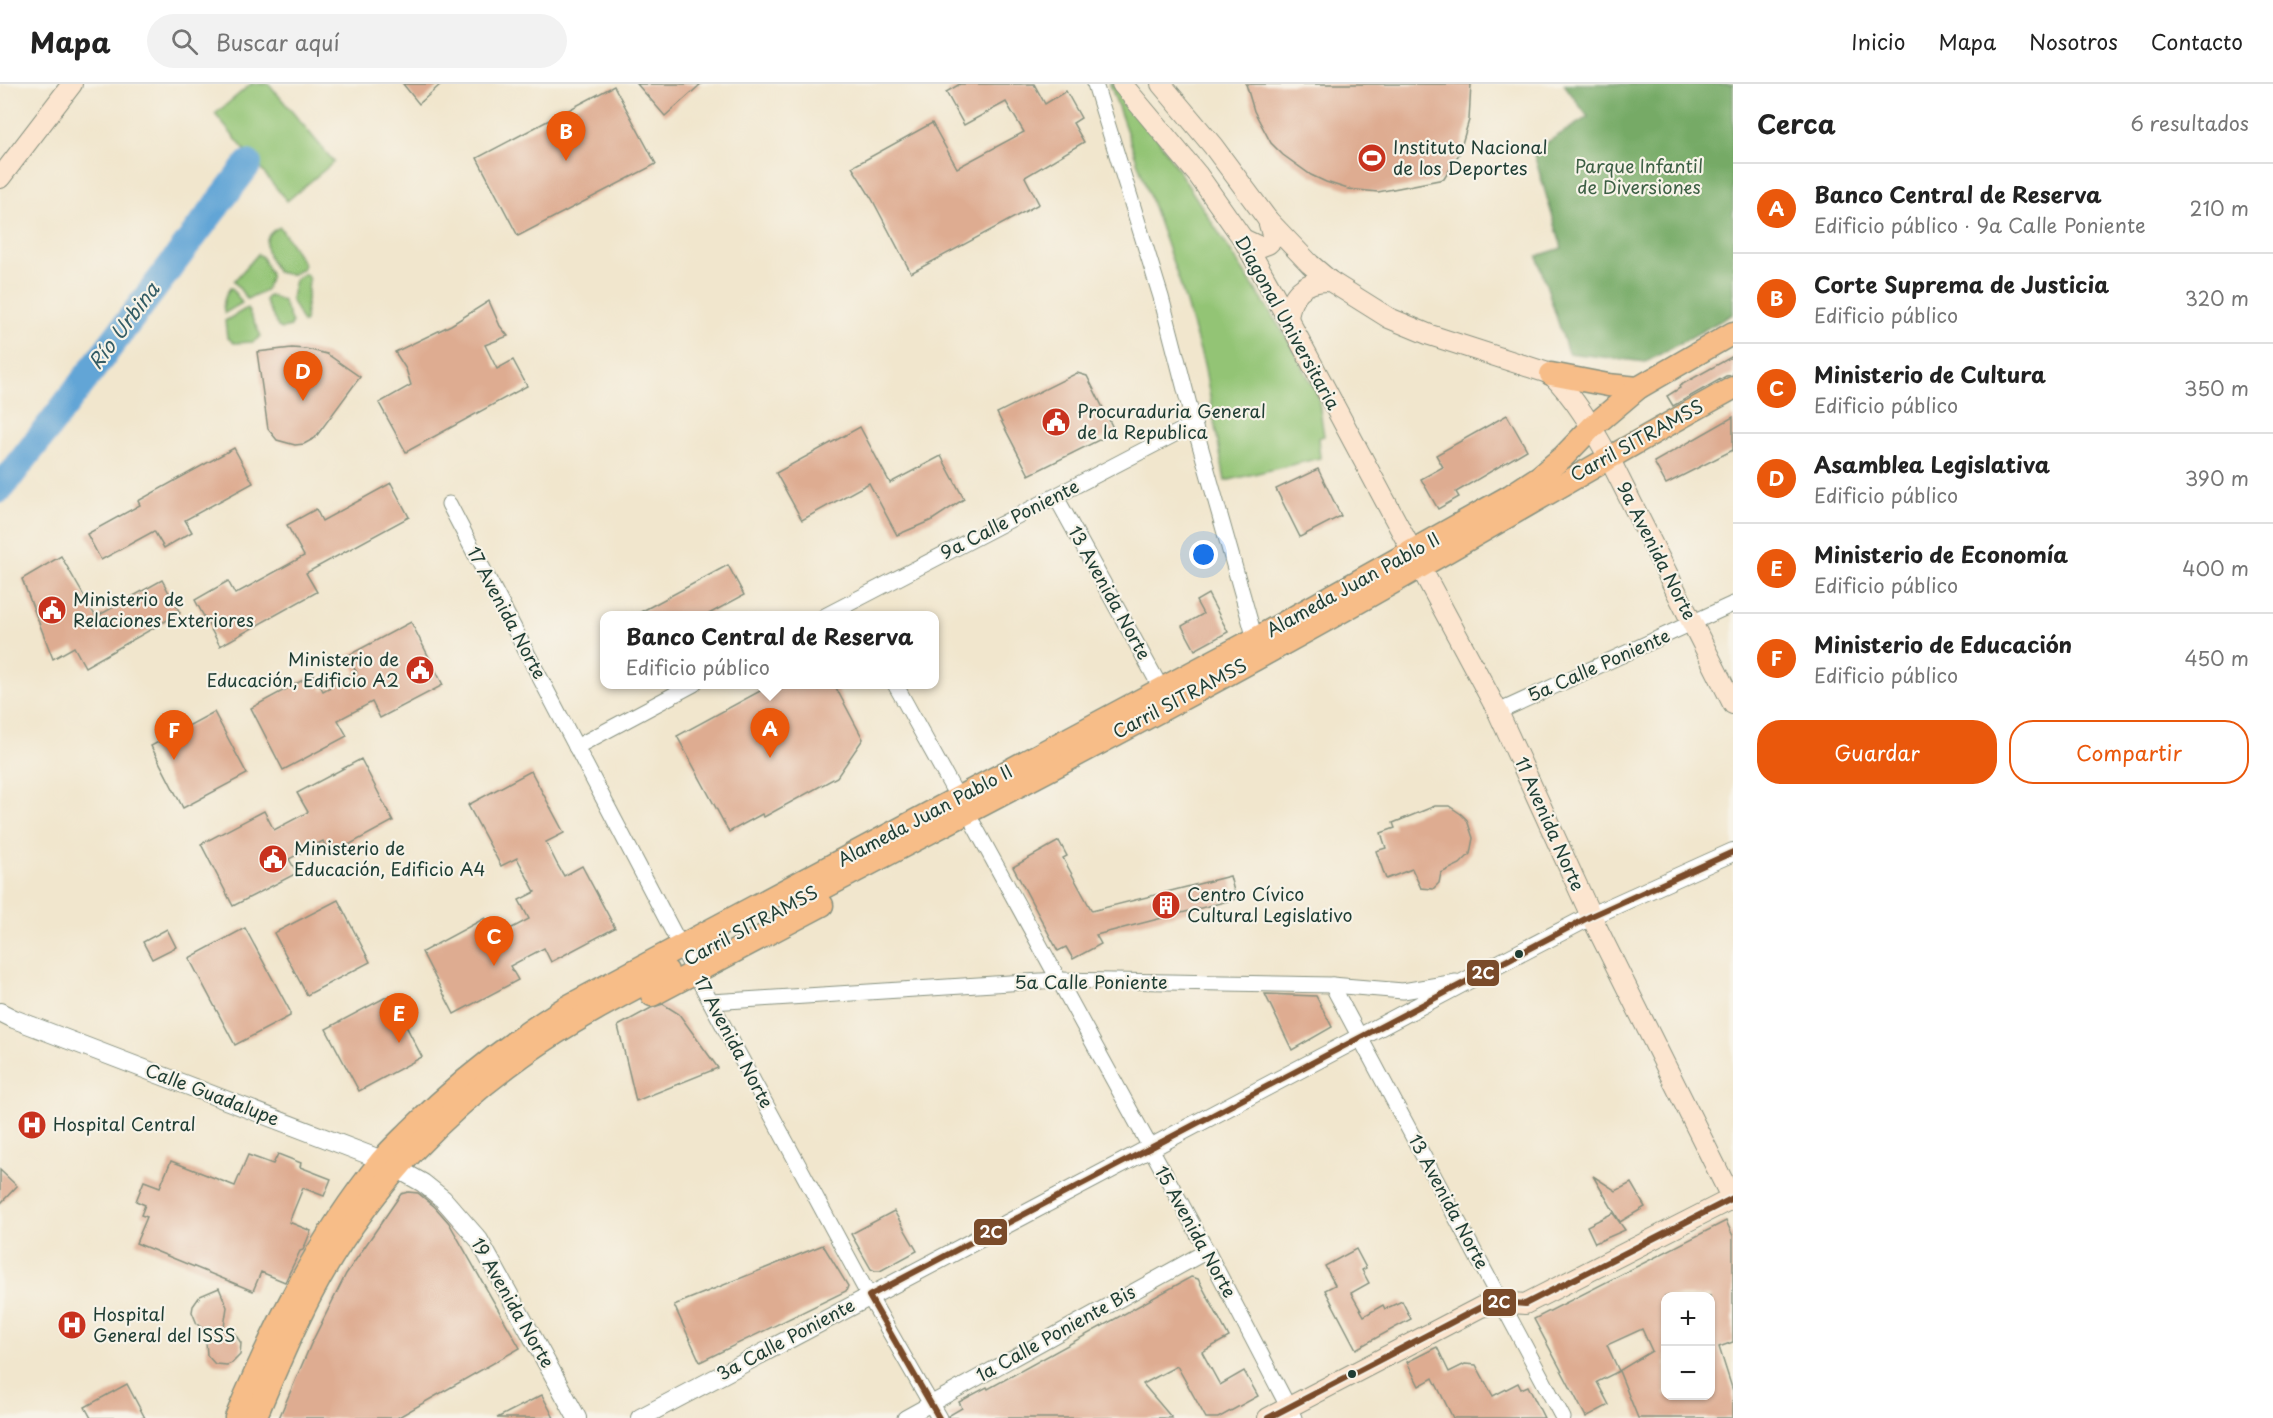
<!DOCTYPE html>
<html lang="es">
<meta charset="utf-8">
<style>
:root{--surface:#fff;--page:#f2f2f2;--text:#222;--muted:#767676;--line:#e0e0e0;--accent:#ea580c}
body{margin:0;font-family:"Playpen Sans",sans-serif;background:var(--page);color:var(--text)}
.controls{position:absolute;right:18px;bottom:18px;display:grid;overflow:hidden;border-radius:12px;box-shadow:0 2px 4px #0004}
.controls button{width:54px;height:54px;display:grid;place-items:center;padding:0;border:0;border-bottom:2px solid var(--line);background:var(--surface);color:var(--text);font:30px sans-serif}
.you{position:absolute;left:1204px;top:471px;width:21px;height:21px;margin:-15px;border:4px solid #fff;border-radius:50%;background:#1a73e8;box-shadow:0 0 0 9px #1a73e833}
.badge{display:grid;place-items:center;width:39px;height:39px;border-radius:50%;background:var(--accent);color:#fff;font-size:20px;font-weight:700}
.pin{position:absolute;translate:-50% -50px;filter:drop-shadow(0 2px 3px #0008)}
.pin::after{content:'';position:absolute;top:32px;width:21px;height:18px;background:inherit;clip-path:polygon(0 0,100% 0,50% 100%)}
.popup{position:absolute;left:600px;top:527px;width:339px;height:78px;box-sizing:border-box;display:grid;place-content:center;border-radius:12px;background:var(--surface);filter:drop-shadow(0 2px 4px #0005);font-size:20px;white-space:nowrap;color:var(--muted)}
.popup b{font-size:22px;color:var(--text)}
.popup::after{content:'';position:absolute;left:50%;top:100%;margin-left:-12px;border:12px solid transparent;border-top-color:var(--surface)}
.list{margin:0;padding:0;list-style:none}
h2{display:flex;justify-content:space-between;align-items:center;height:78px;margin:0;padding:0 24px;font-size:26px}
h2 small{font-size:20px;font-weight:400;color:var(--muted)}
.list li{display:grid;grid-template-columns:39px 1fr auto;gap:18px;align-items:center;box-sizing:border-box;height:90px;padding:0 24px;border-top:2px solid var(--line)}
.list b{display:block;font-size:22px;white-space:nowrap}
.list p{margin:0;font-size:20px;white-space:nowrap;color:var(--muted)}
.list em{font-size:20px;font-style:normal;color:var(--muted)}
.actions{display:flex;gap:12px;padding:18px 24px}
.actions a{flex:1;padding:14px 0;border:2px solid var(--accent);border-radius:24px;text-align:center;font-size:21px;color:var(--accent)}
.actions .main{background:var(--accent);color:#fff}
.icon{flex:none;width:33px;height:33px;fill:none;stroke:currentColor;stroke-width:2;stroke-linecap:round;stroke-linejoin:round}
.map{position:relative;flex:none;width:1733px;height:1334px;overflow:hidden}
header{display:flex;align-items:center;gap:36px;box-sizing:border-box;height:84px;padding:0 30px;background:var(--surface);border-bottom:2px solid var(--line)}
header strong{font-size:28px}
nav{display:flex;gap:33px;margin-inline-start:auto;font-size:21px}
.search{width:420px;height:54px;background:var(--page);display:flex;align-items:center;gap:15px;box-sizing:border-box;padding:0 21px;border-radius:33px;color:var(--muted);font-size:22px}
main{display:flex}
aside{flex:1;background:var(--surface)}
.map>svg:first-child{display:block}
.green{fill:#93c474;stroke:#598054;stroke-width:1.5}
.forest{fill:#76aa66;stroke:#4a744d;stroke-width:1.5}
.lines{fill:none;stroke-linecap:round;stroke-linejoin:round}
.river{stroke:#62a5d6;stroke-width:28}
.building{fill:#deac91;fill-rule:evenodd}
.minor-casing{stroke:#889280;stroke-width:17}
.tertiary-casing{stroke:#889280;stroke-width:20}
.secondary-casing{stroke:#889280;stroke-width:22}
.primary-casing{stroke:#889280;stroke-width:25}
.minor{stroke:#fff;stroke-width:15}
.tertiary{stroke:#fff;stroke-width:18}
.secondary{stroke:#fce5cf;stroke-width:20}
.primary{stroke:#f7bd88;stroke-width:22}
.bus-1-casing{stroke:#f7f3e8;stroke-width:10}
.bus-1{stroke:#7a4b2a;stroke-width:6}
.bus-dot{fill:#1f3d34;stroke:#f7f3e8;stroke-width:2}
.labels{text-anchor:middle;stroke-width:4.5;stroke-linejoin:round;paint-order:stroke}
.poi-label{font-size:18px;fill:#1f3d34;stroke:#f7f3e8;text-anchor:start}
.park-label{font-size:18px;fill:#3c5f44;stroke:#f7f3e8}
.street-label{font-size:18px;fill:#1f3d34;stroke:#f7f3e8}
.water-label{font-size:20px;font-style:italic;fill:#335c65;stroke:#f7f3e8}
.line-badge{stroke:#f7f3e8;stroke-width:2}
.badge-label{font-size:16px;text-anchor:middle;font-weight:bold;fill:#fff}
</style>
<header>
<strong>Mapa</strong>
<div class="search"><svg class="icon" aria-label="search" viewBox="0 0 24 24"><circle cx="10" cy="10" r="6"/><path d="M15 15l6 6"/></svg>Buscar aquí</div>
<nav><a>Inicio</a><a>Mapa</a><a>Nosotros</a><a>Contacto</a></nav>
</header>
<main>
<div class="map">
<svg width="1733" height="1334" viewBox="0 0 1733 1334">
<rect width="100%" height="100%" fill="#f7f3e8"/>
<filter id="ink" filterUnits="userSpaceOnUse"><feTurbulence type="fractalNoise" baseFrequency=".0167" numOctaves="2"/><feDisplacementMap in="SourceGraphic" scale="12" xChannelSelector="R" yChannelSelector="G"/><feConvolveMatrix kernelMatrix="1 2 1 2 8 2 1 2 1" color-interpolation-filters="sRGB"/></filter>
<filter id="wash" filterUnits="userSpaceOnUse"><feTurbulence type="fractalNoise" baseFrequency=".008" numOctaves="4" result="noise"/><feDisplacementMap in="SourceGraphic" scale="24" xChannelSelector="R" yChannelSelector="G"/><feGaussianBlur stdDeviation="1.35" result="paint"/><feColorMatrix in="noise" values="0 0 0 0 0 0 0 0 0 0 0 0 0 0 0 0 0 1.4 0 .05"/><feComposite in="paint" operator="in"/></filter>
<g filter="url(#wash)">
<rect width="100%" height="100%" fill="#f1e6cd"/>
<g class="green">
<path d="M251,0H269L334,78L287,117L215,30Z"/>
<path d="M1110,0H1113L1145,35L1292,262L1318,312L1324,352L1318,354L1320,374L1225,397L1204,280L1179,196Z"/>
<path d="M280,143L304,180L302,185L291,191L277,188C267,172 257,153 280,143Z"/>
<path d="M258,170L262,173L271,191L266,206L247,215L234,197Z"/>
<path d="M303,190H306L309,195L305,237L303,239L291,215L295,196Z"/>
<path d="M230,204H232L242,219L225,229C221,222 225,211 230,204Z"/>
<path d="M269,211L283,217L292,239L291,243L282,245L278,243L265,216Z"/>
<path d="M247,224L261,252L253,258L234,259L227,253L225,237Z"/>
</g>
<path class="forest" d="M1564,0H1733V230L1646,278L1568,269L1537,172L1562,164L1533,67L1588,33Z"/>
<g class="lines">
<path class="river" d="M0,405L60,328L248,80"/>
</g>
<g id="blocks">
<g class="building">
<path d="M403,0H441L419,20Z"/>
<path d="M637,0H701L665,32Z"/>
<path d="M960,0H1034L1045,20L1066,7L1081,34L1073,39L1084,58L1025,93L1039,120L911,189L872,115L852,83L932,39L957,84L1024,48L1006,18L964,41L946,8Z"/>
<path d="M1246,0H1471L1469,36L1459,70L1444,95L1378,108L1348,105L1326,98L1311,91L1283,71L1271,59L1254,27Z"/>
<path d="M614,2L656,80L518,152L477,74Z"/>
<path d="M489,217L500,242L508,252L485,261L497,285L513,276L527,302L406,368L379,319L411,301L406,285L395,268L451,241Z"/>
<path d="M292,264L306,265L327,270L360,293L315,354L304,360L295,361L277,356L268,345L257,268Z"/>
<path d="M1733,272V291L1726,292L1673,322L1667,312L1680,304L1679,302Z"/>
<path d="M1077,289L1087,292L1115,348L1029,391L997,329Z"/>
<path d="M1507,331L1527,366L1456,408L1459,413L1438,425L1421,395L1443,383L1436,371Z"/>
<path d="M1733,333V366L1666,400L1654,378Z"/>
<path d="M860,343L890,399L941,372L964,415L932,436L897,451L869,399L802,436L776,389Z"/>
<path d="M234,364L253,399L185,436L192,448L164,464L154,447L101,476L87,450L140,421L138,417Z"/>
<path d="M1318,385L1341,432L1300,453L1276,405Z"/>
<path d="M391,399L409,433L306,489L317,508L220,562L195,516L228,497L235,510L304,472L287,441L316,425L322,437Z"/>
<path d="M61,472L96,533L162,496L180,529L85,583L74,563L53,575L22,495Z"/>
<path d="M728,481L744,511L707,531H635Z"/>
<path d="M1208,510L1228,548L1195,566L1182,542L1203,530L1196,517Z"/>
<path d="M411,538L443,601L380,634L372,618L338,636L347,652L283,686L251,624L314,590L323,607L357,589L347,572Z"/>
<path d="M773,600H834L863,655L837,693L764,733L762,730L729,748L677,652Z"/>
<path d="M214,628L247,690L183,724L151,662Z"/>
<path d="M361,675L393,737L330,771L323,757L289,775L297,789L233,822L201,760L264,727L274,746L308,728L297,709Z"/>
<path d="M531,687L564,749L546,758L557,780L564,792L582,782L615,844L551,878L544,864L510,882L518,896L454,930L422,868L485,834L495,853L529,835L519,816L535,808L517,774L501,782L468,721Z"/>
<path d="M1435,722H1449L1461,730L1467,736L1473,754L1470,770L1460,780L1441,789L1439,799L1433,805L1421,804L1412,785L1386,795L1376,767L1386,764L1381,749L1395,744L1393,739Z"/>
<path d="M1059,757L1067,772L1063,774L1092,827L1230,792L1236,815L1096,851L1101,860L1073,875L1066,863L1058,867L1013,783Z"/>
<path d="M338,816L370,878L307,911L274,849Z"/>
<path d="M245,844L290,927V932L235,961L189,874Z"/>
<path d="M167,845L176,863L152,875L143,858Z"/>
<path d="M1265,910L1316,912L1332,943L1292,966Z"/>
<path d="M390,911L422,973L359,1007L326,945Z"/>
<path d="M663,920L679,930L718,984L636,1017L618,942L651,924Z"/>
<path d="M278,1070L301,1079L300,1083L331,1095L324,1112L303,1104L289,1138L311,1147L303,1166L300,1167L285,1198L261,1188L253,1207L136,1159L147,1133L141,1131L145,1121L136,1117L144,1097L160,1103L171,1077L235,1102L248,1071L273,1080Z"/>
<path d="M0,1086L17,1102L0,1120Z"/>
<path d="M1593,1092L1616,1107L1631,1099L1645,1123L1620,1138Z"/>
<path d="M408,1108L418,1109L435,1123L449,1139L520,1264L397,1334H279L311,1260L346,1190L401,1110Z"/>
<path d="M894,1127L917,1167L880,1187H875L871,1185L851,1150Z"/>
<path d="M1613,1129L1625,1146L1595,1159L1587,1142Z"/>
<path d="M1726,1137L1733,1152V1258L1719,1263L1733,1307V1334H1638L1619,1287L1597,1298L1609,1321L1586,1333L1534,1235ZM1665,1212H1710V1311H1665ZM1642,1245L1652,1267L1619,1287L1607,1261Z"/>
<path d="M823,1161L848,1202L846,1207L700,1278L674,1221Z"/>
<path d="M1356,1165L1366,1184L1362,1186L1369,1199L1351,1209L1364,1232L1383,1221L1385,1225L1402,1217L1411,1235L1356,1265L1325,1206L1335,1201L1325,1182Z"/>
<path d="M1191,1193L1198,1195L1229,1253L1202,1268L1220,1301L1244,1287L1258,1312L1218,1334H1206L1177,1282L1143,1300L1172,1334H949L948,1332L962,1324L959,1318L987,1303L988,1305Z"/>
<path d="M219,1204L227,1223L224,1243L235,1250L241,1259L240,1271L232,1279L227,1281L215,1280L207,1271L206,1258L210,1250L197,1240L192,1228L193,1222L200,1212Z"/>
<path d="M1437,1263L1449,1288L1465,1280L1476,1281L1493,1312L1518,1299L1521,1305L1528,1302L1544,1334H1453L1433,1294L1419,1302L1407,1278Z"/>
<path d="M127,1300L145,1334H91L85,1323Z"/>
<path d="M542,1311L554,1334H497Z"/>
</g>
</g>
</g>
<g filter="url(#ink)">
<use href="#blocks" fill-opacity="0" stroke="#889280" stroke-width="1.5"/>
<g class="lines">
<g class="minor-casing">
<g id="minor">
<path d="M1095,0L1161,213L1194,340L1255,555"/>
<path d="M1056,413L1162,606"/>
<path d="M449,420L681,863L869,1212L939,1334"/>
<path d="M825,532L1194,340"/>
<path d="M895,600L958,714"/>
<path d="M1498,628L1733,520"/>
<path d="M576,663L694,600"/>
<path d="M974,741L1207,1167L1294,1334"/>
<path d="M1332,901L1563,1334"/>
<path d="M711,918L1057,896L1332,901L1403,907L1456,898"/>
<path d="M905,1334L1207,1167"/>
</g>
</g>
<g class="tertiary-casing">
<g id="tertiary">
<path d="M0,928L14,935L382,1076L423,1099L443,1115L479,1156L577,1334"/>
<path d="M640,1334L1470,895L1591,832L1733,768"/>
</g>
</g>
<g class="secondary-casing">
<g id="secondary">
<path d="M1122,0L1198,91L1243,155L1288,235L1498,628L1591,832L1733,1117"/>
<path d="M1161,0L1213,62L1268,136L1310,180L1330,197L1389,234L1430,251L1551,290C1575,314 1592,343 1608,372L1733,620"/>
<path d="M0,94L72,0"/>
<path d="M1243,155L1260,163L1268,160L1273,155L1268,136"/>
<path d="M1288,235C1290,210 1305,196 1330,197"/>
<path d="M1268,1334L1481,1223L1502,1218L1525,1220L1733,1114"/>
</g>
</g>
<g class="primary-casing">
<g id="primary">
<path d="M1551,290L1608,301L1638,304"/>
<path d="M795,819C1004,709 1215,601 1420,483C1525,423 1628,362 1733,304"/>
<path d="M652,911L822,821"/>
<path d="M236,1334C274,1243 318,1155 381,1077C390,1066 402,1055 412,1045C459,998 509,959 565,924L1255,555L1510,412L1539,393L1564,372L1592,343L1638,304L1733,249"/>
<path d="M255,1334C272,1294 289,1253 309,1214C365,1105 454,1014 556,949C592,926 630,907 667,887"/>
</g>
</g>
<use href="#minor" class="minor"/>
<use href="#tertiary" class="tertiary"/>
<use href="#secondary" class="secondary"/>
<use href="#primary" class="primary"/>
<g class="bus-1-casing">
<g id="bus-1">
<path d="M939,1334L869,1212L1591,832L1733,768"/>
<path d="M1268,1334L1481,1223L1502,1218L1525,1220L1733,1114"/>
</g>
</g>
<use href="#bus-1" class="bus-1"/>
</g>
</g>
<defs>
<g id="stadium-disc" transform="scale(1.5)"><circle r="9.5" fill="#c8321e" stroke="#f7f3e8"/><path d="M0-5a6.5 5 0 1 0 0 10a6.5 5 0 1 0 0-10ZM-3.5-1.8h7v3.6h-7Z" fill="#fff"/></g>
<g id="civic-disc" transform="scale(1.5)"><circle r="9.5" fill="#c8321e" stroke="#f7f3e8"/><path d="M-.6-6.5H3V-4.5H.6V-3L4-1V1h2V6H-6V1h2V-1L-.6-3ZM-1.2 2.5V6h2.4V2.5Z" fill="#fff"/></g>
<g id="building-disc" transform="scale(1.5)"><circle r="9.5" fill="#c8321e" stroke="#f7f3e8"/><path d="M-4-6H4V6H1V3H-1V6H-4ZM-2.5-4.3h1.7v1.8h-1.7ZM.8-4.3h1.7v1.8H.8ZM-2.5-1h1.7V.8h-1.7ZM.8-1h1.7V.8H.8Z" fill="#fff"/></g>
<g id="hospital-disc" transform="scale(1.5)"><circle r="9.5" fill="#c8321e" stroke="#f7f3e8"/><path d="M-5-5h3v3.5h4V-5h3V5h-3V1.5h-4V5h-3Z" fill="#fff"/></g>
</defs>
<g fill-rule="evenodd">
<use href="#stadium-disc" x="1372" y="74"/>
<use href="#civic-disc" x="1056" y="338"/>
<use href="#civic-disc" x="52" y="526"/>
<use href="#civic-disc" x="420" y="586"/>
<use href="#civic-disc" x="273" y="775"/>
<use href="#building-disc" x="1166" y="821"/>
<use href="#hospital-disc" x="32" y="1041"/>
<use href="#hospital-disc" x="72" y="1241"/>
</g>
<g class="bus-dot">
<circle cx="1519" cy="870" r="5"/>
<circle cx="1352" cy="1290" r="5"/>
</g>
<g class="labels">
<g class="poi-label">
<text x="1393" y="70">Instituto Nacional<tspan x="1393" dy="21">de los Deportes</tspan></text>
<text x="1077" y="334">Procuraduria General<tspan x="1077" dy="21">de la Republica</tspan></text>
<text x="73" y="522">Ministerio de<tspan x="73" dy="21">Relaciones Exteriores</tspan></text>
<text x="399" y="582" text-anchor="end">Ministerio de<tspan x="399" dy="21">Educación, Edificio A2</tspan></text>
<text x="294" y="771">Ministerio de<tspan x="294" dy="21">Educación, Edificio A4</tspan></text>
<text x="1187" y="817">Centro Cívico<tspan x="1187" dy="21">Cultural Legislativo</tspan></text>
<text x="53" y="1047">Hospital Central</text>
<text x="93" y="1237">Hospital<tspan x="93" dy="21">General del ISSS</tspan></text>
</g>
<g class="park-label">
<text x="1639" y="89">Parque Infantil<tspan x="1639" dy="21">de Diversiones</tspan></text>
</g>
<g class="street-label">
<text transform="translate(1287 239) rotate(61)" y="6">Diagonal Universitaria</text>
<text transform="translate(1637 357) rotate(-29)" y="6">Carril SITRAMSS</text>
<text transform="translate(1010 436) rotate(-27)" y="6">9a Calle Poniente</text>
<text transform="translate(1656 467) rotate(63)" y="6">9a Avenida Norte</text>
<text transform="translate(1353 501) rotate(-29)" y="6">Alameda Juan Pablo II</text>
<text transform="translate(1109 509) rotate(61)" y="6">13 Avenida Norte</text>
<text transform="translate(506 529) rotate(62)" y="6">17 Avenida Norte</text>
<text transform="translate(1599 582) rotate(-24)" y="6">5a Calle Poniente</text>
<text transform="translate(1180 615) rotate(-28)" y="6">Carril SITRAMSS</text>
<text transform="translate(925 732) rotate(-28)" y="6">Alameda Juan Pablo II</text>
<text transform="translate(1549 740) rotate(66)" y="6">11 Avenida Norte</text>
<text transform="translate(751 842) rotate(-28)" y="6">Carril SITRAMSS</text>
<text x="1091" y="905">5a Calle Poniente</text>
<text transform="translate(733 958) rotate(62)" y="6">17 Avenida Norte</text>
<text transform="translate(212 1011) rotate(21)" y="6">Calle Guadalupe</text>
<text transform="translate(1448 1118) rotate(62)" y="6">13 Avenida Norte</text>
<text transform="translate(1195 1148) rotate(61)" y="6">15 Avenida Norte</text>
<text transform="translate(512 1219) rotate(60)" y="6">19 Avenida Norte</text>
<text transform="translate(1056 1250) rotate(-29)" y="6">1a Calle Poniente Bis</text>
<text transform="translate(786 1256) rotate(-28)" y="6">3a Calle Poniente</text>
</g>
<g class="water-label">
<text transform="translate(124 242) rotate(-53)" y="7">Río Urbina</text>
</g>
</g>
<g class="line-badge">
<rect x="1466" y="875" width="34" height="28" rx="6" fill="#7a4b2a"/>
<rect x="973" y="1134" width="35" height="28" rx="6" fill="#7a4b2a"/>
<rect x="1482" y="1204" width="35" height="29" rx="6" fill="#7a4b2a"/>
</g>
<g class="badge-label">
<text x="1483" y="895">2C</text>
<text x="991" y="1154">2C</text>
<text x="1499" y="1224">2C</text>
</g>
</svg>
<div class="controls">
<button>+</button>
<button>−</button>
</div>
<div class="you"></div>
<div class="pin badge" style="left:770px;top:674px">A</div>
<div class="popup"><b>Banco Central de Reserva</b>Edificio público</div>
<div class="pin badge" style="left:566px;top:77px">B</div>
<div class="pin badge" style="left:494px;top:882px">C</div>
<div class="pin badge" style="left:303px;top:317px">D</div>
<div class="pin badge" style="left:399px;top:959px">E</div>
<div class="pin badge" style="left:174px;top:676px">F</div>
</div>
<aside>
<h2>Cerca<small>6 resultados</small></h2>
<ul class="list">
<li><span class="badge">A</span><div><b>Banco Central de Reserva</b><p>Edificio público · 9a Calle Poniente</p></div><em>210 m</em></li>
<li><span class="badge">B</span><div><b>Corte Suprema de Justicia</b><p>Edificio público</p></div><em>320 m</em></li>
<li><span class="badge">C</span><div><b>Ministerio de Cultura</b><p>Edificio público</p></div><em>350 m</em></li>
<li><span class="badge">D</span><div><b>Asamblea Legislativa</b><p>Edificio público</p></div><em>390 m</em></li>
<li><span class="badge">E</span><div><b>Ministerio de Economía</b><p>Edificio público</p></div><em>400 m</em></li>
<li><span class="badge">F</span><div><b>Ministerio de Educación</b><p>Edificio público</p></div><em>450 m</em></li>
</ul>
<div class="actions"><a class="main">Guardar</a><a>Compartir</a></div>
</aside>
</main>
